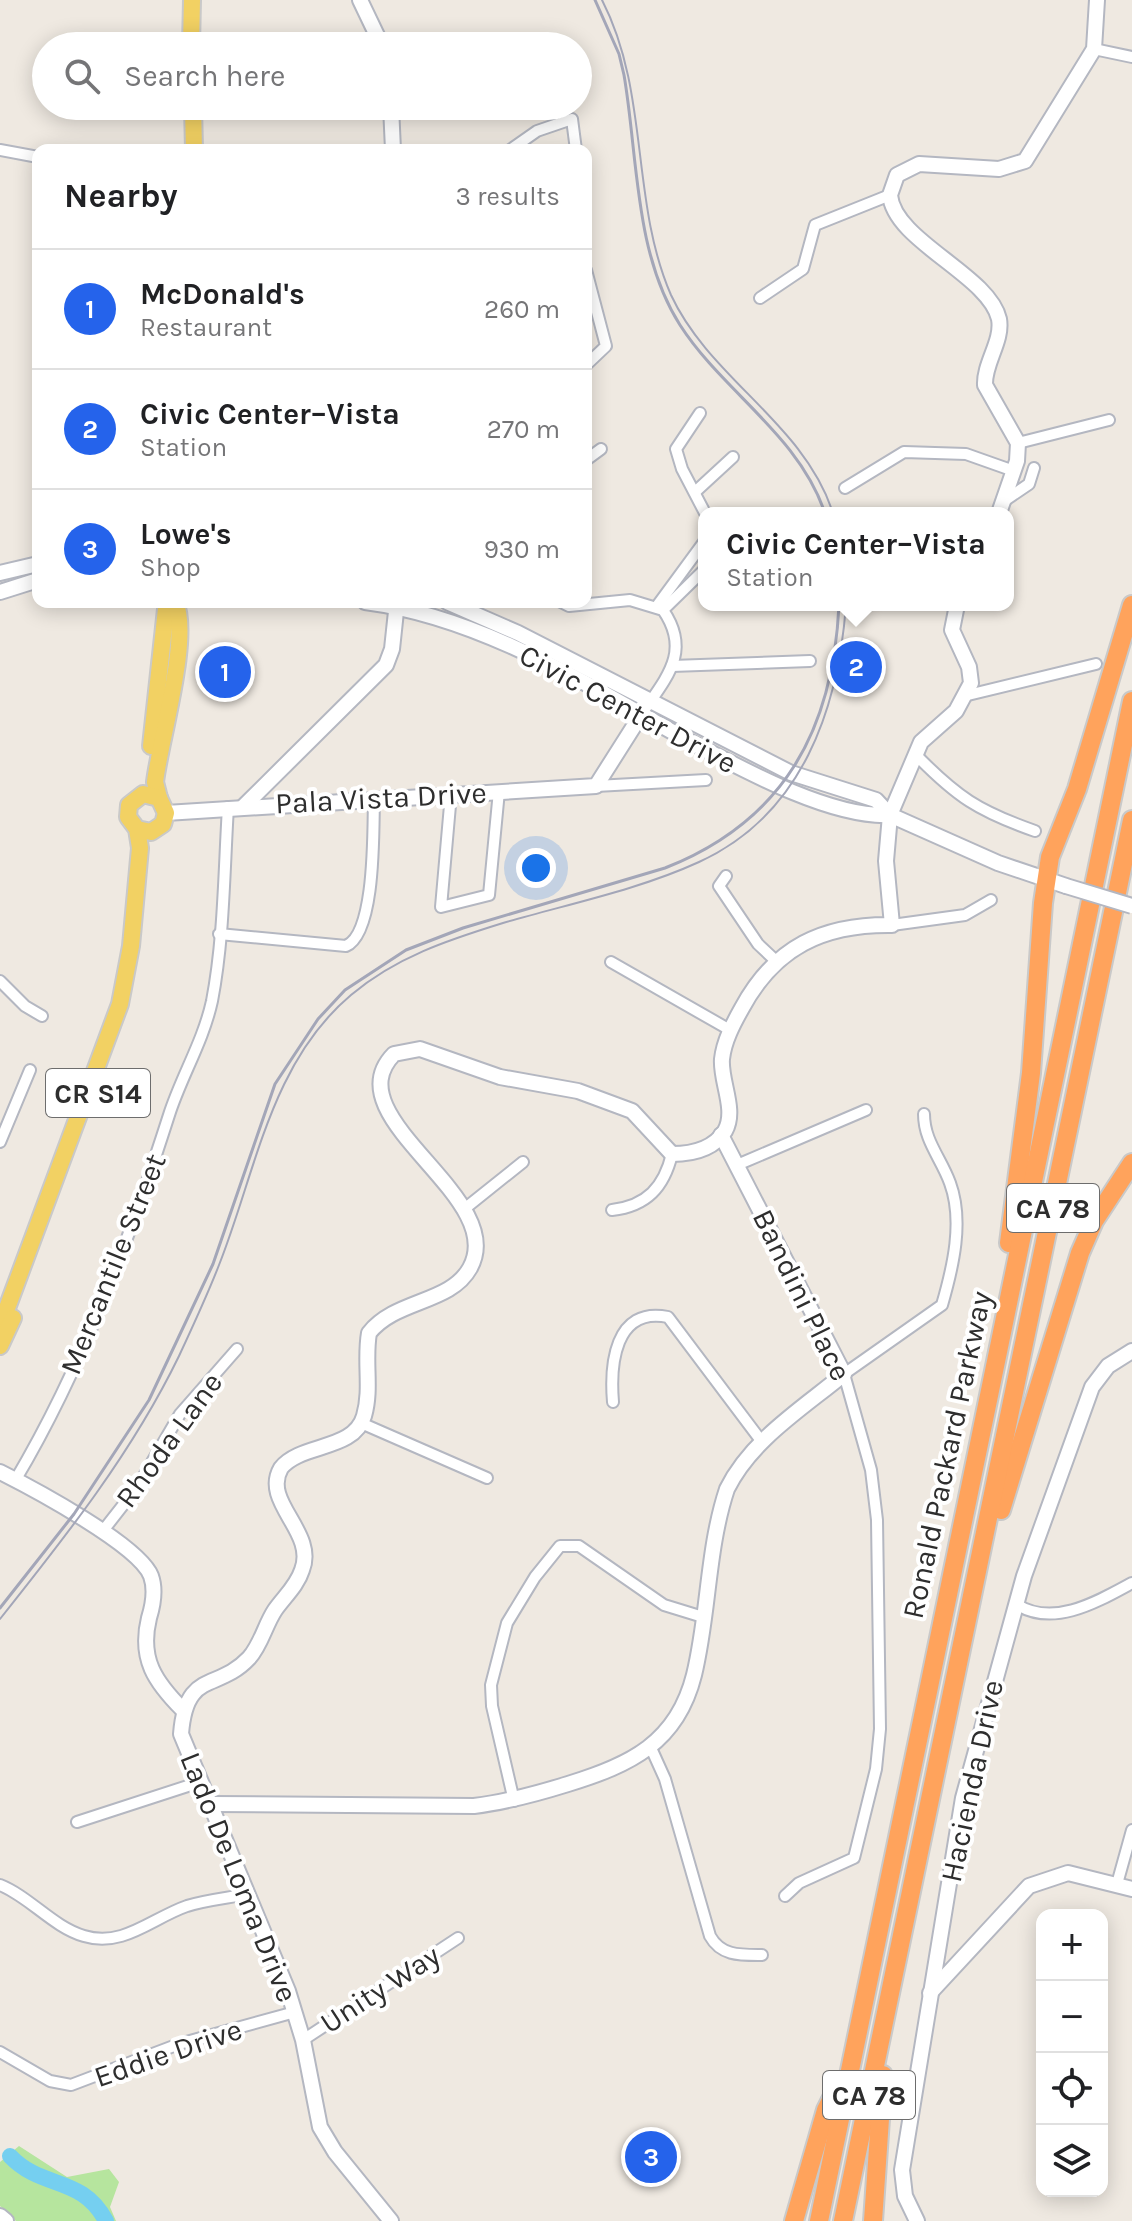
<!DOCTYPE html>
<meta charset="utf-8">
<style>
:root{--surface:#fff;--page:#f6f6f6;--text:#202124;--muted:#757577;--line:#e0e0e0;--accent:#2563eb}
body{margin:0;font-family:Karla,sans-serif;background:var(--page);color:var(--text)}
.controls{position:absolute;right:24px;bottom:24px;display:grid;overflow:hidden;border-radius:16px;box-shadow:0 4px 20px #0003}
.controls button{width:72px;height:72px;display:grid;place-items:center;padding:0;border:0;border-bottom:2px solid var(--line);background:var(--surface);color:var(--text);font:40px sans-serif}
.you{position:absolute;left:536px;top:868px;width:28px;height:28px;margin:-20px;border:6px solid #fff;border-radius:50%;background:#1a73e8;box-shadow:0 0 0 12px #1a73e833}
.badge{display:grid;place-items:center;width:52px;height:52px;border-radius:50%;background:var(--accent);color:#fff;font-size:26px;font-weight:700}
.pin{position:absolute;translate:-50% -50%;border:4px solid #fff;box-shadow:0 2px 8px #0006}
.popup{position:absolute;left:698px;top:507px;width:316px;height:104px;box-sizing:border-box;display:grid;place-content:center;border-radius:16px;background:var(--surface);filter:drop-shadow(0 2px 6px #0005);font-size:26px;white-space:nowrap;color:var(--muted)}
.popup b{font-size:30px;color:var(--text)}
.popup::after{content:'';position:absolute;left:50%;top:100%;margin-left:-16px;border:16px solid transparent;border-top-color:var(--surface)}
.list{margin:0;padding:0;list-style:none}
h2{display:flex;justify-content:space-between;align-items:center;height:104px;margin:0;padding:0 32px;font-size:34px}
h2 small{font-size:26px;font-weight:400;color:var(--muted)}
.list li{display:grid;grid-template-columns:52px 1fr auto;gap:24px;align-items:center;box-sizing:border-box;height:120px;padding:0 32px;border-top:2px solid var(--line)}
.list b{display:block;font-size:30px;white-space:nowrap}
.list p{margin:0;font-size:26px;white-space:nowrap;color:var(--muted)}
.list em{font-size:26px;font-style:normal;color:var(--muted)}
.icon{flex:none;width:44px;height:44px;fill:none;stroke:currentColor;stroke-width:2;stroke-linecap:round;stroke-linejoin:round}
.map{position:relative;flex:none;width:1132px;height:2221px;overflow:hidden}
.search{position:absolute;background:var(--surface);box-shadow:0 4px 20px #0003;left:32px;top:32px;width:560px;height:88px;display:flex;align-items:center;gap:20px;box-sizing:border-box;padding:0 28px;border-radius:44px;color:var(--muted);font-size:30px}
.panel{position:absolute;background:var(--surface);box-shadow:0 4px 20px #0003;left:32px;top:144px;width:560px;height:464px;border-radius:16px}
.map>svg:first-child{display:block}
.green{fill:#b6e59e}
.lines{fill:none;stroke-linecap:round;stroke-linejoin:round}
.river{stroke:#75cff0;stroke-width:16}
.street-casing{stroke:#b4b7c1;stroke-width:14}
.secondary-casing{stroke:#b4b7c1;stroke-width:18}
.primary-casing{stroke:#c9c9c9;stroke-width:20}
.highway-casing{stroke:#c9c9c9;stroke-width:22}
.street{stroke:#fff;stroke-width:10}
.secondary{stroke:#fff;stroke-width:14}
.primary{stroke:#f2d163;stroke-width:16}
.highway{stroke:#ffa35c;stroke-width:18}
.tram{stroke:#a3a6b8;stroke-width:2}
.rail{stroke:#a3a6b8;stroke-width:3}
.secondary-bridge-casing{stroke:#b4b7c1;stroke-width:18;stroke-linecap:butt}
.secondary-bridge{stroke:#fff;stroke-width:14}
.labels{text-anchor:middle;stroke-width:8;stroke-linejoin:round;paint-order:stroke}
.shield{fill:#fff;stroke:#6d6d6d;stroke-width:2}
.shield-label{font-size:28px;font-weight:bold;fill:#2e2e2e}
.street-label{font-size:30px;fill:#2e2e2e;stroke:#fff}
</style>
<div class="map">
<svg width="1132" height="2221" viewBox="0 0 1132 2221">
<rect width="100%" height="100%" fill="#efe9e1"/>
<path class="green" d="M19,2146L67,2177L109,2169L119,2182L110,2207L116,2221H16L0,2206V2162Z"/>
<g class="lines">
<path class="river" d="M10,2156C42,2190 82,2175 106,2221"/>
<g class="street-casing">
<g id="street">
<path d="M1094,49L1132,57"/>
<path d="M0,150L38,157"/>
<path d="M510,150L537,131L572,119L576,150"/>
<path d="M586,270L606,346L586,365"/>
<path d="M760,298L803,269L815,225L890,195"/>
<path d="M700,413L676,449L682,469L705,513"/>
<path d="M1018,443L1109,420"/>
<path d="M586,460L601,449"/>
<path d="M845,488L904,452L966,454L1014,471"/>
<path d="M695,492L733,457"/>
<path d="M1004,501L1029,484L1034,468"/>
<path d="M561,602L569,606L630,600L663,610C692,652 666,678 641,715"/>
<path d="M657,606L704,542"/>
<path d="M663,610L704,570"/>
<path d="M672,666L810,661"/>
<path d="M968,695L1096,664"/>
<path d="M915,754C957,797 978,811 1035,831"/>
<path d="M596,786L706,780"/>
<path d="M451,794L441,907L489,895L499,791"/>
<path d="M726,876L719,886L758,944L776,961"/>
<path d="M892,925L965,915L991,900"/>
<path d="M219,934L346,946C376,933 373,829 374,798"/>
<path d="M611,962L730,1030"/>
<path d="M0,981L25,1006L42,1016"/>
<path d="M0,1142L30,1070"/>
<path d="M737,1165L866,1110"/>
<path d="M463,1210L523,1162"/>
<path d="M612,1210C647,1206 664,1187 672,1154"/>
<path d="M613,1402C610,1366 614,1306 668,1317L762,1442"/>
<path d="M361,1423L487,1478"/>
<path d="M16,1479C83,1366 129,1240 169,1115C181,1077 203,1042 212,1001C224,939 224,871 228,807"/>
<path d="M102,1532L138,1486L180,1414L237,1349"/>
<path d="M1016,1604C1053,1628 1097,1602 1132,1583"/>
<path d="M651,1748L665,1779L710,1936C721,1956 740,1955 762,1955"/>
<path d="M514,1801L492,1706L491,1685L507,1623L535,1577L560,1546H579L664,1605L703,1617"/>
<path d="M77,1822L200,1782"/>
<path d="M1117,1884L1132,1830"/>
<path d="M0,1885C30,1897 53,1927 84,1936C123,1948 152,1918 187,1906C206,1900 228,1898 248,1894"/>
<path d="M785,1896L799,1883L854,1858L876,1769L880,1729L877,1520L871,1470L844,1374L942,1305C953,1267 964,1221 950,1183C941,1158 924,1141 924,1114"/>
<path d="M303,2040L458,1938"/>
<path d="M0,2052L50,2081L71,2085L179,2044L295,2012"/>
</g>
</g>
<g class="secondary-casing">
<g id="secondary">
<path d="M360,0L382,46"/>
<path d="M391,106L393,150"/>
<path d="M999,513L1017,461L1018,443L985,385C984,363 1003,341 999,319C989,275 894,241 890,195L897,175L919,164L999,169L1025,161L1094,49L1097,0"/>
<path d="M0,573L38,564"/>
<path d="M0,592L38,580"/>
<path d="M365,602C481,617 586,684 687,740C740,768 830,818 890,815"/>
<path d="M447,602L518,633L791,773L876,800L890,815L998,863L1066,886"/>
<path d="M244,806L386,665L392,649L397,602"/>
<path d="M166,813L596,786L641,715"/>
<path d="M0,1472C32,1488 139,1545 151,1576C156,1590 153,1605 149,1618C139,1659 155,1682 183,1710"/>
<path d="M210,1804L474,1806C507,1802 536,1794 568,1784C630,1765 677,1743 694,1675C709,1614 707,1549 727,1489C751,1440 803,1408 844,1374L721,1135"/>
<path d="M930,1993L1029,1886L1068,1873L1132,1889"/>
<path d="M0,2216L6,2221"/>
<path d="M391,2221L335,2152L320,2127L303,2040L288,1991L181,1734C186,1669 217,1692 249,1658C261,1645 265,1625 275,1610C284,1597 297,1586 302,1570C317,1532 261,1502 281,1468C301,1443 354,1451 364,1416C372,1389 364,1361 369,1333C396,1299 450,1304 470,1268C510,1196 331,1118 394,1054L420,1049L500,1077L578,1091L632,1111L672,1154C692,1154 713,1150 725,1131C737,1110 720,1081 722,1059C724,1041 733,1024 742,1008C775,947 823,924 892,925L886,861L890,815L921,742L956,711L971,683L969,667L952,630L957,605"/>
<path d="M917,2221L905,2196L902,2170L963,1798L1024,1576L1092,1387L1108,1366L1132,1351"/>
</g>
</g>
<g class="primary-casing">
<g id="primary">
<path d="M191,46L192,0"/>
<path d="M193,106L194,150"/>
<path d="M151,746L166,609L171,602"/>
<path d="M159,798L155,782C160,740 191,637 175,602"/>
<path d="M0,1327L120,1004L131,946L140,848L137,829L128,817L129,805L143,794L159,798L166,813L163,824L151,832L137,829"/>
<path d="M0,1346L13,1318"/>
</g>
</g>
<g class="highway-casing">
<g id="highway">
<path d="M1009,1243L1031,1073L1043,903L1050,857L1077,789L1132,605"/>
<path d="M1001,1510L1080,1253L1094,1221L1132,1163"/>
<path d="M794,2221L826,2110L837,2088"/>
<path d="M819,2221L1132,701"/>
<path d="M843,2221L1132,820"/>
<path d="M873,2221L883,2075"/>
</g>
</g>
<use href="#street" class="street"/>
<use href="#secondary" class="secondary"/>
<use href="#primary" class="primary"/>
<use href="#highway" class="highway"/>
<g class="tram">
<path d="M602,0C650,93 630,201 671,295C710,379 804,423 833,513"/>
<path d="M0,1619C66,1536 132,1453 179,1356C193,1326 207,1296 219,1265C256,1172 270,1063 351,995C396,957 448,940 503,923C568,904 638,890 699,862C802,815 838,710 846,605"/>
</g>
<g class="rail">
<path d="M595,0L619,54L624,75C638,156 634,253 680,325C723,392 798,434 825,513"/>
<path d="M0,1608L74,1514L149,1400L213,1264L275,1084L318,1019L345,990L406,950L463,928L665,868C784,821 833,730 839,605"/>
</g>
<g class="secondary-bridge-casing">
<path id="secondary-bridge" d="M1066,886L1132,906"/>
</g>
<use href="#secondary-bridge" class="secondary-bridge"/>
</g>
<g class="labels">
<g class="shield">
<rect x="46" y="1069" width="104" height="48" rx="6"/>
<rect x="1007" y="1184" width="92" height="48" rx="6"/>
<rect x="823" y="2071" width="92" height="48" rx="6"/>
</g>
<g class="shield-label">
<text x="98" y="1103">CR S14</text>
<text x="1053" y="1218">CA 78</text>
<text x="869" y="2105">CA 78</text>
</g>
<g class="street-label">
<text transform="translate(628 709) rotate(28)" y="10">Civic Center Drive</text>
<text transform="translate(381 798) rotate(-3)" y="10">Pala Vista Drive</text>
<text transform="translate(113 1264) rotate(-68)" y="10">Mercantile Street</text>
<text transform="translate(802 1295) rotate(64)" y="10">Bandini Place</text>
<text transform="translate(169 1440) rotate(-54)" y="10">Rhoda Lane</text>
<text transform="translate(947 1455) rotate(-78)" y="10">Ronald Packard Parkway</text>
<text transform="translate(972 1781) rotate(-78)" y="10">Hacienda Drive</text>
<text transform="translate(239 1877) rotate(68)" y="10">Lado De Loma Drive</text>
<text transform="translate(380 1989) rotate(-33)" y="10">Unity Way</text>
<text transform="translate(168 2053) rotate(-19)" y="10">Eddie Drive</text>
</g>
</g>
</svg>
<div class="controls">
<button>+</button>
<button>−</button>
<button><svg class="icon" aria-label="locate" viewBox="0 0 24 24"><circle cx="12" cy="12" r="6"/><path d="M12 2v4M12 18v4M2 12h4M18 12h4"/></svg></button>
<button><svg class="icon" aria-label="layers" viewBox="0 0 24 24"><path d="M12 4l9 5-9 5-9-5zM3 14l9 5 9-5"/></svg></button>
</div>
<div class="you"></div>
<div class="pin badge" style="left:225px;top:672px">1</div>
<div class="pin badge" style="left:856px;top:667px">2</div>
<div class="popup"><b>Civic Center–Vista</b>Station</div>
<div class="pin badge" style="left:651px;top:2157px">3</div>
<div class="search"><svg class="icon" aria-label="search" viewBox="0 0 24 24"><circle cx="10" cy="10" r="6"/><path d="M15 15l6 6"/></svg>Search here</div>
<section class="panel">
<h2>Nearby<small>3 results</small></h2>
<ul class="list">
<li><span class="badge">1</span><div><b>McDonald's</b><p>Restaurant</p></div><em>260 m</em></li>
<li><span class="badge">2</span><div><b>Civic Center–Vista</b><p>Station</p></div><em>270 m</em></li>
<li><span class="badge">3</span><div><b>Lowe's</b><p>Shop</p></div><em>930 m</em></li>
</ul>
</section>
</div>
